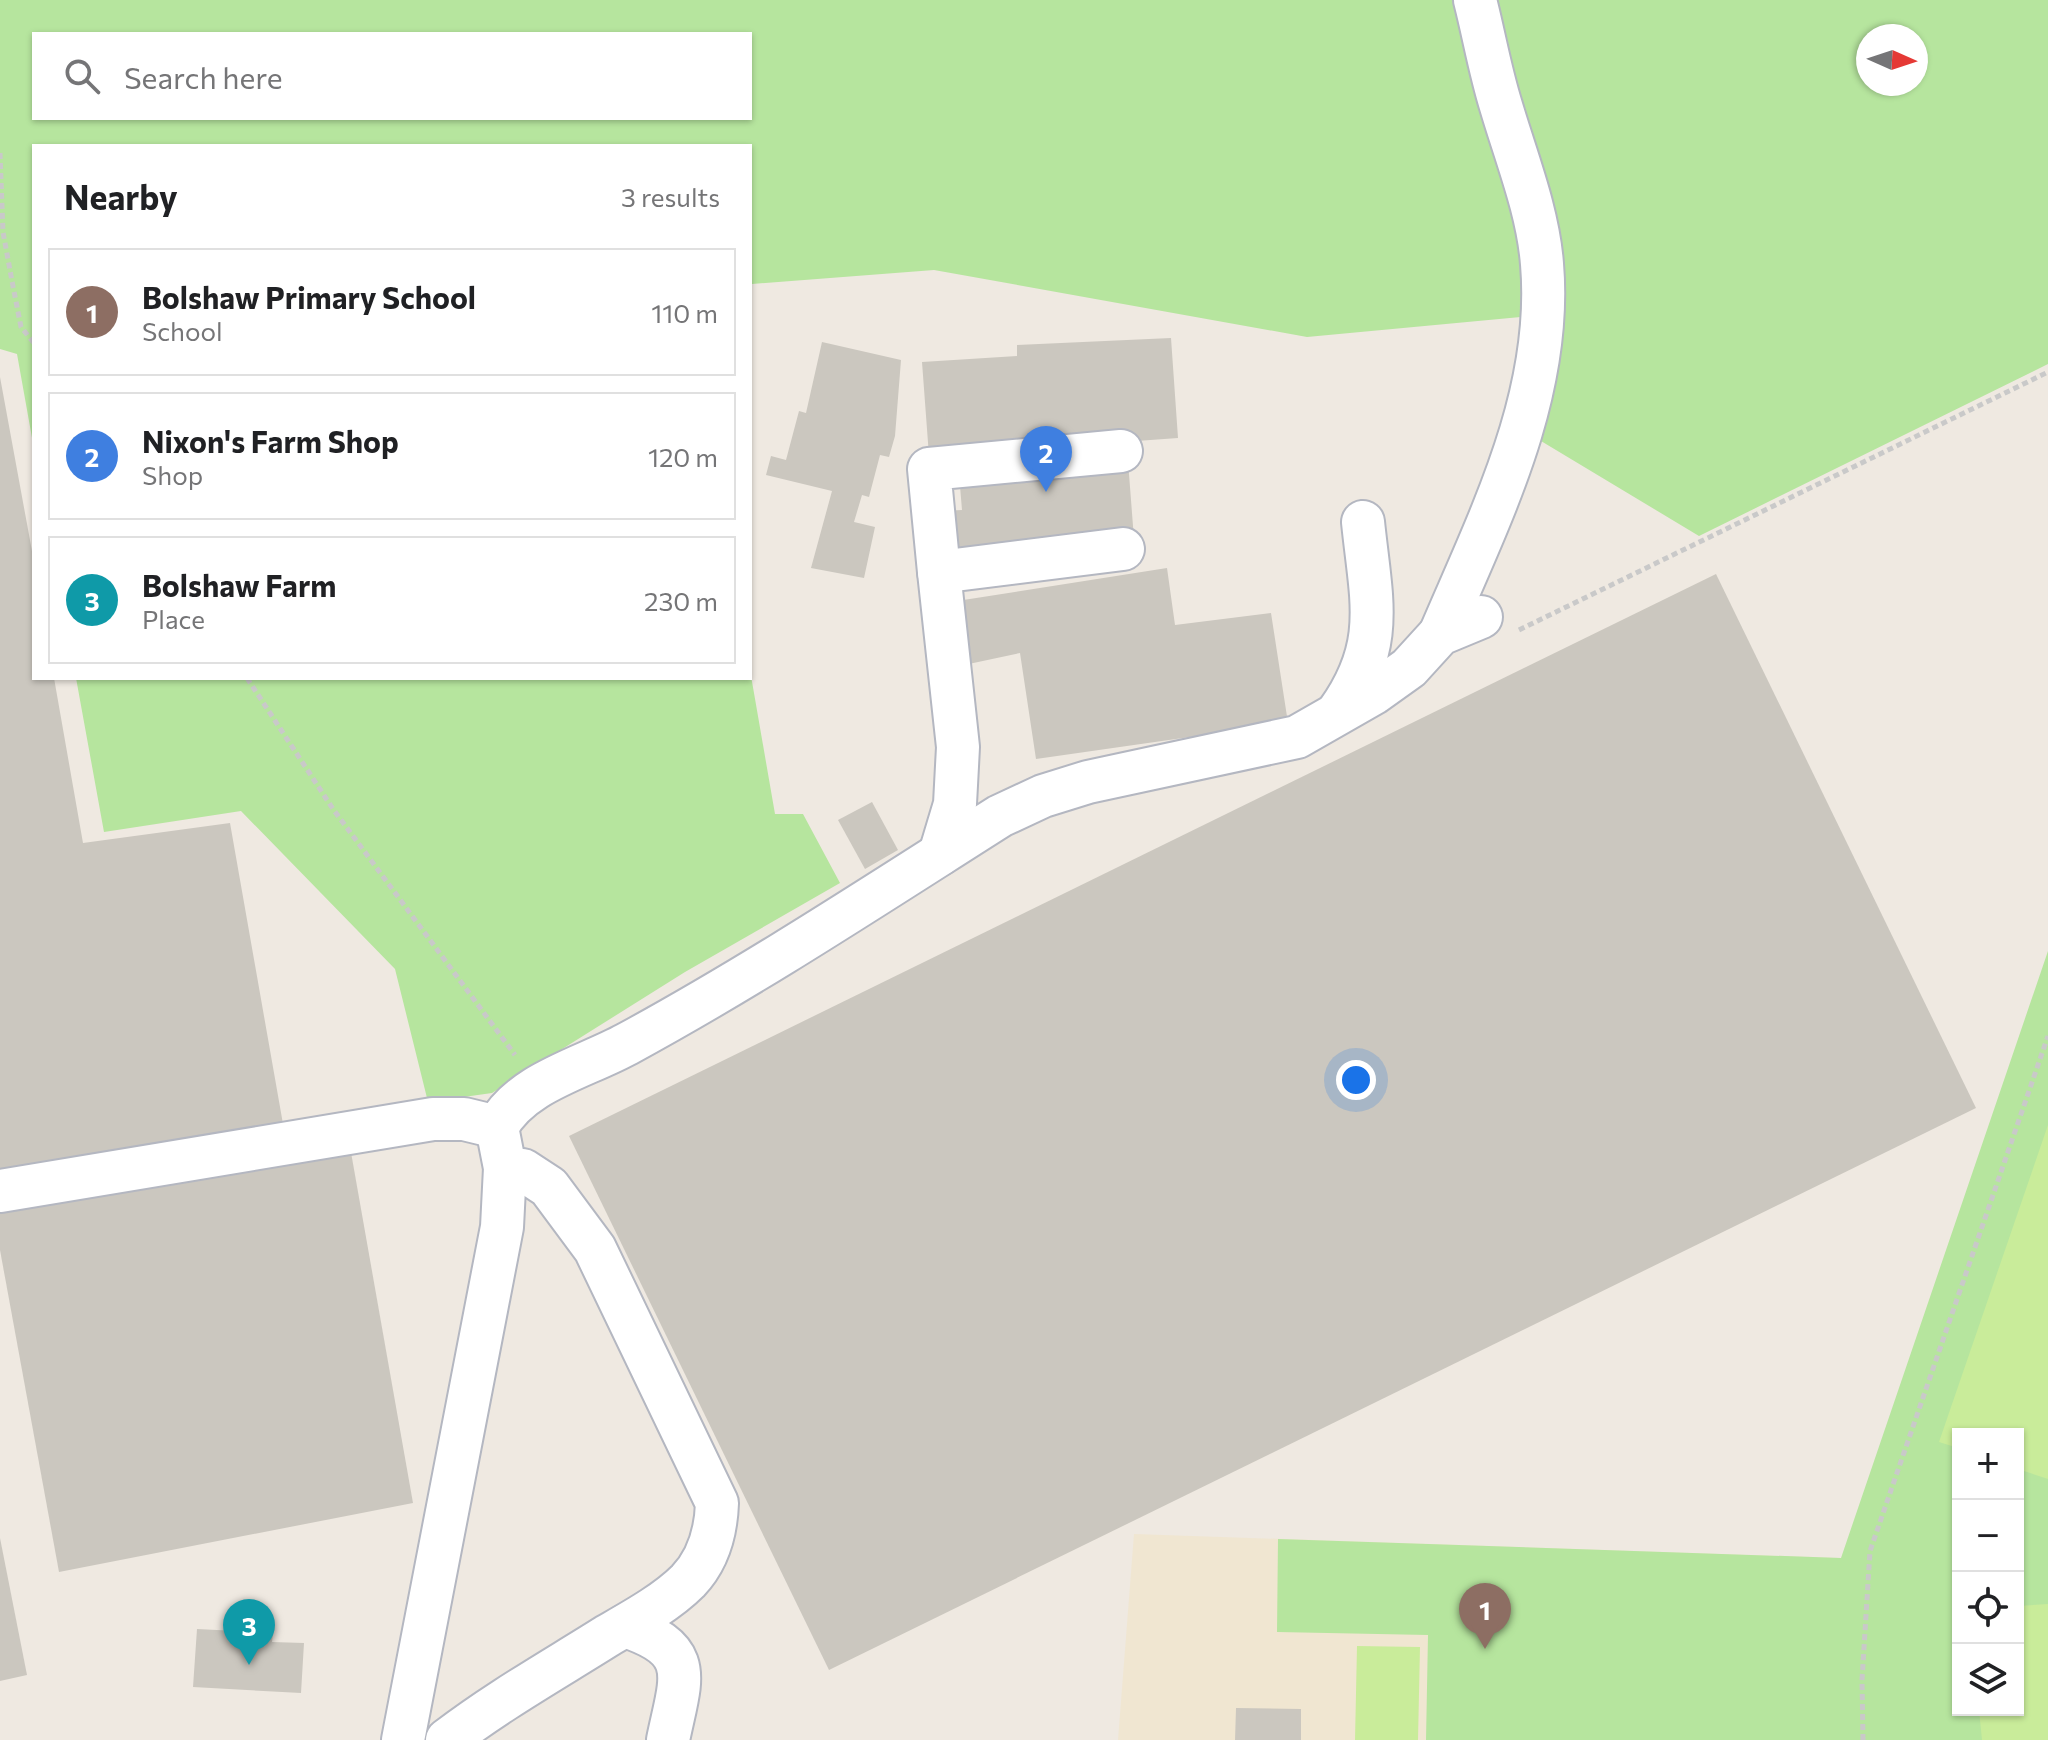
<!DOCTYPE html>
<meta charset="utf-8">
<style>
:root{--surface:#fff;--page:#f2f2f2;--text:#202124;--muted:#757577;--line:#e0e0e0;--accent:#4264fb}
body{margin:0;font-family:Commissioner,sans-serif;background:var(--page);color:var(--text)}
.controls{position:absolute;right:24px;bottom:24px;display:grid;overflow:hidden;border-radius:0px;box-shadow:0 2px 6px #0004}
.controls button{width:72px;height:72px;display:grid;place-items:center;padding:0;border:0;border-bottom:2px solid var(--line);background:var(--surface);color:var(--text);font:40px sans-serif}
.compass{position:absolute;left:1856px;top:24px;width:72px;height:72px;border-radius:50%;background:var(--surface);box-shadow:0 2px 6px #0004;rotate:93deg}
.you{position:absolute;left:1356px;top:1080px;width:28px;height:28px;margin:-20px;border:6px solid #fff;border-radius:50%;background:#1a73e8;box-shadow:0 0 0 12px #1a73e833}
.badge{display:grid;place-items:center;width:52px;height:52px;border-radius:50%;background:var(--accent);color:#fff;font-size:26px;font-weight:700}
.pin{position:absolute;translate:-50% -66px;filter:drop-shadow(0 2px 4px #0008)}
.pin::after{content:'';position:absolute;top:42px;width:28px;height:24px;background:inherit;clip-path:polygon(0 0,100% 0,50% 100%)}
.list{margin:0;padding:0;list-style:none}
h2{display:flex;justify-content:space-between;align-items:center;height:104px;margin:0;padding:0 32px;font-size:34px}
h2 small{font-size:26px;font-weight:400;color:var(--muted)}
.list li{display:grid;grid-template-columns:52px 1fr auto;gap:24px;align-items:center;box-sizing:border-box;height:128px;margin:0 16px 16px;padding:0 16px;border:2px solid var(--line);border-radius:0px}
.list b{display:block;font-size:30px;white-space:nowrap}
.list p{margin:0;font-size:26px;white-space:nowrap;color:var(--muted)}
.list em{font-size:26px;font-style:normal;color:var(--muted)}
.icon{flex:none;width:44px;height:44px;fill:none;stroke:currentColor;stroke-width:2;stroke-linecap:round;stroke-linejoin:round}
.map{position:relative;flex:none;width:2048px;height:1740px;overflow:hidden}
.search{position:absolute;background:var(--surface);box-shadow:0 2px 6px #0004;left:32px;top:32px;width:720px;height:88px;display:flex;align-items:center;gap:20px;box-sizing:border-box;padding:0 28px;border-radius:0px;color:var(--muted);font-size:30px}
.panel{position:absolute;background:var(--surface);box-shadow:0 2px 6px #0004;left:32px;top:144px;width:720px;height:536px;border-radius:0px}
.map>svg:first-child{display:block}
.education{fill:#f0e6d1}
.green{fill:#b6e59e;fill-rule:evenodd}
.pitch{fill:#c9ec9a}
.building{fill:#cbc7bf}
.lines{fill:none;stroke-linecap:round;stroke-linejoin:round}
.minor-casing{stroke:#b4b7c1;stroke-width:46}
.path{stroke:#c9c9c9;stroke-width:5;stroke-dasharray:6 4;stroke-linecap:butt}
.minor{stroke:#fff;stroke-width:42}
</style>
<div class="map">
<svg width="2048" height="1740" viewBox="0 0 2048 1740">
<rect width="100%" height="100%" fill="#efe9e1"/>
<path class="education" d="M1134,1534L1841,1558L1847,1740H1118Z"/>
<g class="green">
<path d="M0,0H2048V364L1699,536L1536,438L1540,171L1495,14L1531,316L1307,337L934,270L752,284L750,291V146H34V449L17,354L0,349ZM34,34H750V118H34ZM1868,36H1916V84H1868Z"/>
<path d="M750,670L775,814H803L840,883L685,972L492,1093L428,1102L395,969L241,811L104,832L76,678H750Z"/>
<path d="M2048,951V1740H1426L1428,1635L1277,1632L1278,1539L1841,1558ZM1958,1434H2018V1710H1958Z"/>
</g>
<g class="pitch">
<path d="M2048,1125V1479L2018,1469V1434H1958V1448L1939,1442Z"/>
<path d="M2048,1604V1740H1982L1979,1710H2018V1606Z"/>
<path d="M1357,1646L1420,1647L1418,1740H1355Z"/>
</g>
<g class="building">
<path d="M1171,338L1178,438L929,456L922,362L1017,356V345Z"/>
<path d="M822,342L901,360L895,436L889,457L880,455L869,497L862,495L854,522L875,527L864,578L811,568L832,491L766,475L771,456L786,460L799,411L806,413Z"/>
<path d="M0,377L34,562V678H54L83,843L230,823L283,1124L0,1179Z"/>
<path d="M1128,461L1134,539L944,555L940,511L962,510L959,474Z"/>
<path d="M1167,568L1175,625L1271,613L1288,723L1036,759L1020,653L964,665L957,601Z"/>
<path d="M1716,574L1976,1108L829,1670L569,1136Z"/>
<path d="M872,802L898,850L865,869L838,820Z"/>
<path d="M349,1141L413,1503L59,1572L0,1250V1204Z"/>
<path d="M0,1538L27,1675L0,1681Z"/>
<path d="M197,1629L273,1633L272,1642L304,1643L301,1693L193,1687Z"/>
<path d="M1236,1708L1301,1709V1740H1235Z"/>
</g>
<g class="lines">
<g class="minor-casing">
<g id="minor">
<path d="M939,572L929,469L1121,451"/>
<path d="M1440,634C1490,517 1553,394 1542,264C1538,211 1516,157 1501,106C1490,71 1484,35 1475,0"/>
<path d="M1338,712C1386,645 1371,600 1363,522"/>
<path d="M940,854L955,804L958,747L939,572L1123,549"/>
<path d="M0,1191L433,1119H464L497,1127"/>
<path d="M625,1626C697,1650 681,1677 668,1740"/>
<path d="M403,1740L502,1227L505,1168L497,1127C521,1082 583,1068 627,1044C754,975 877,894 1000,816L1043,796L1088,782L1297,737L1374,693L1409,668L1440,634L1481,617"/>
<path d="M447,1740C498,1701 553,1670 607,1636C633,1621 666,1603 688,1581C709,1559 716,1532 717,1503L595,1249L549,1187L523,1170L505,1168"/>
</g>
</g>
<g class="path">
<path d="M0,153L3,232L12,281L21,327L34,343"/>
<path d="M1519,630L2048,372"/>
<path d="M247,678L333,809L515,1055"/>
<path d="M1863,1740L1862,1680L1870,1551L2048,1036"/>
</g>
<use href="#minor" class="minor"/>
</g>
</svg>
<div class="controls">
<button>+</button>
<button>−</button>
<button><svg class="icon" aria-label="locate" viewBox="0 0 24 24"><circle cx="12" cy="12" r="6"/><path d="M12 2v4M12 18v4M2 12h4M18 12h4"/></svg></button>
<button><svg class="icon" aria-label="layers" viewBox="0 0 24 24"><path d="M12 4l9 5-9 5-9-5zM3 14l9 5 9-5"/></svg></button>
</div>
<svg class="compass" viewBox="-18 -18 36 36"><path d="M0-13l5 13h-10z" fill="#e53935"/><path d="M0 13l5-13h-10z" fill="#757577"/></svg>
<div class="you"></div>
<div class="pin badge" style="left:1485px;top:1649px;background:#8d6e63">1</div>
<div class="pin badge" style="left:1046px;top:492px;background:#3f7fe0">2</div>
<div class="pin badge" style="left:249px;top:1665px;background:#0f9aa8">3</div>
<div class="search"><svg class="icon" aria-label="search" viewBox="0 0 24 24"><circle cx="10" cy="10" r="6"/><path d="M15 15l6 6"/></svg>Search here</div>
<section class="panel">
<h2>Nearby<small>3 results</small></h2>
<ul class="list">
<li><span class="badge" style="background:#8d6e63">1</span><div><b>Bolshaw Primary School</b><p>School</p></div><em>110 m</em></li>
<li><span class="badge" style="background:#3f7fe0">2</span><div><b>Nixon's Farm Shop</b><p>Shop</p></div><em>120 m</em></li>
<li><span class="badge" style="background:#0f9aa8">3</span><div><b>Bolshaw Farm</b><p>Place</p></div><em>230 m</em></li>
</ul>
</section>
</div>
